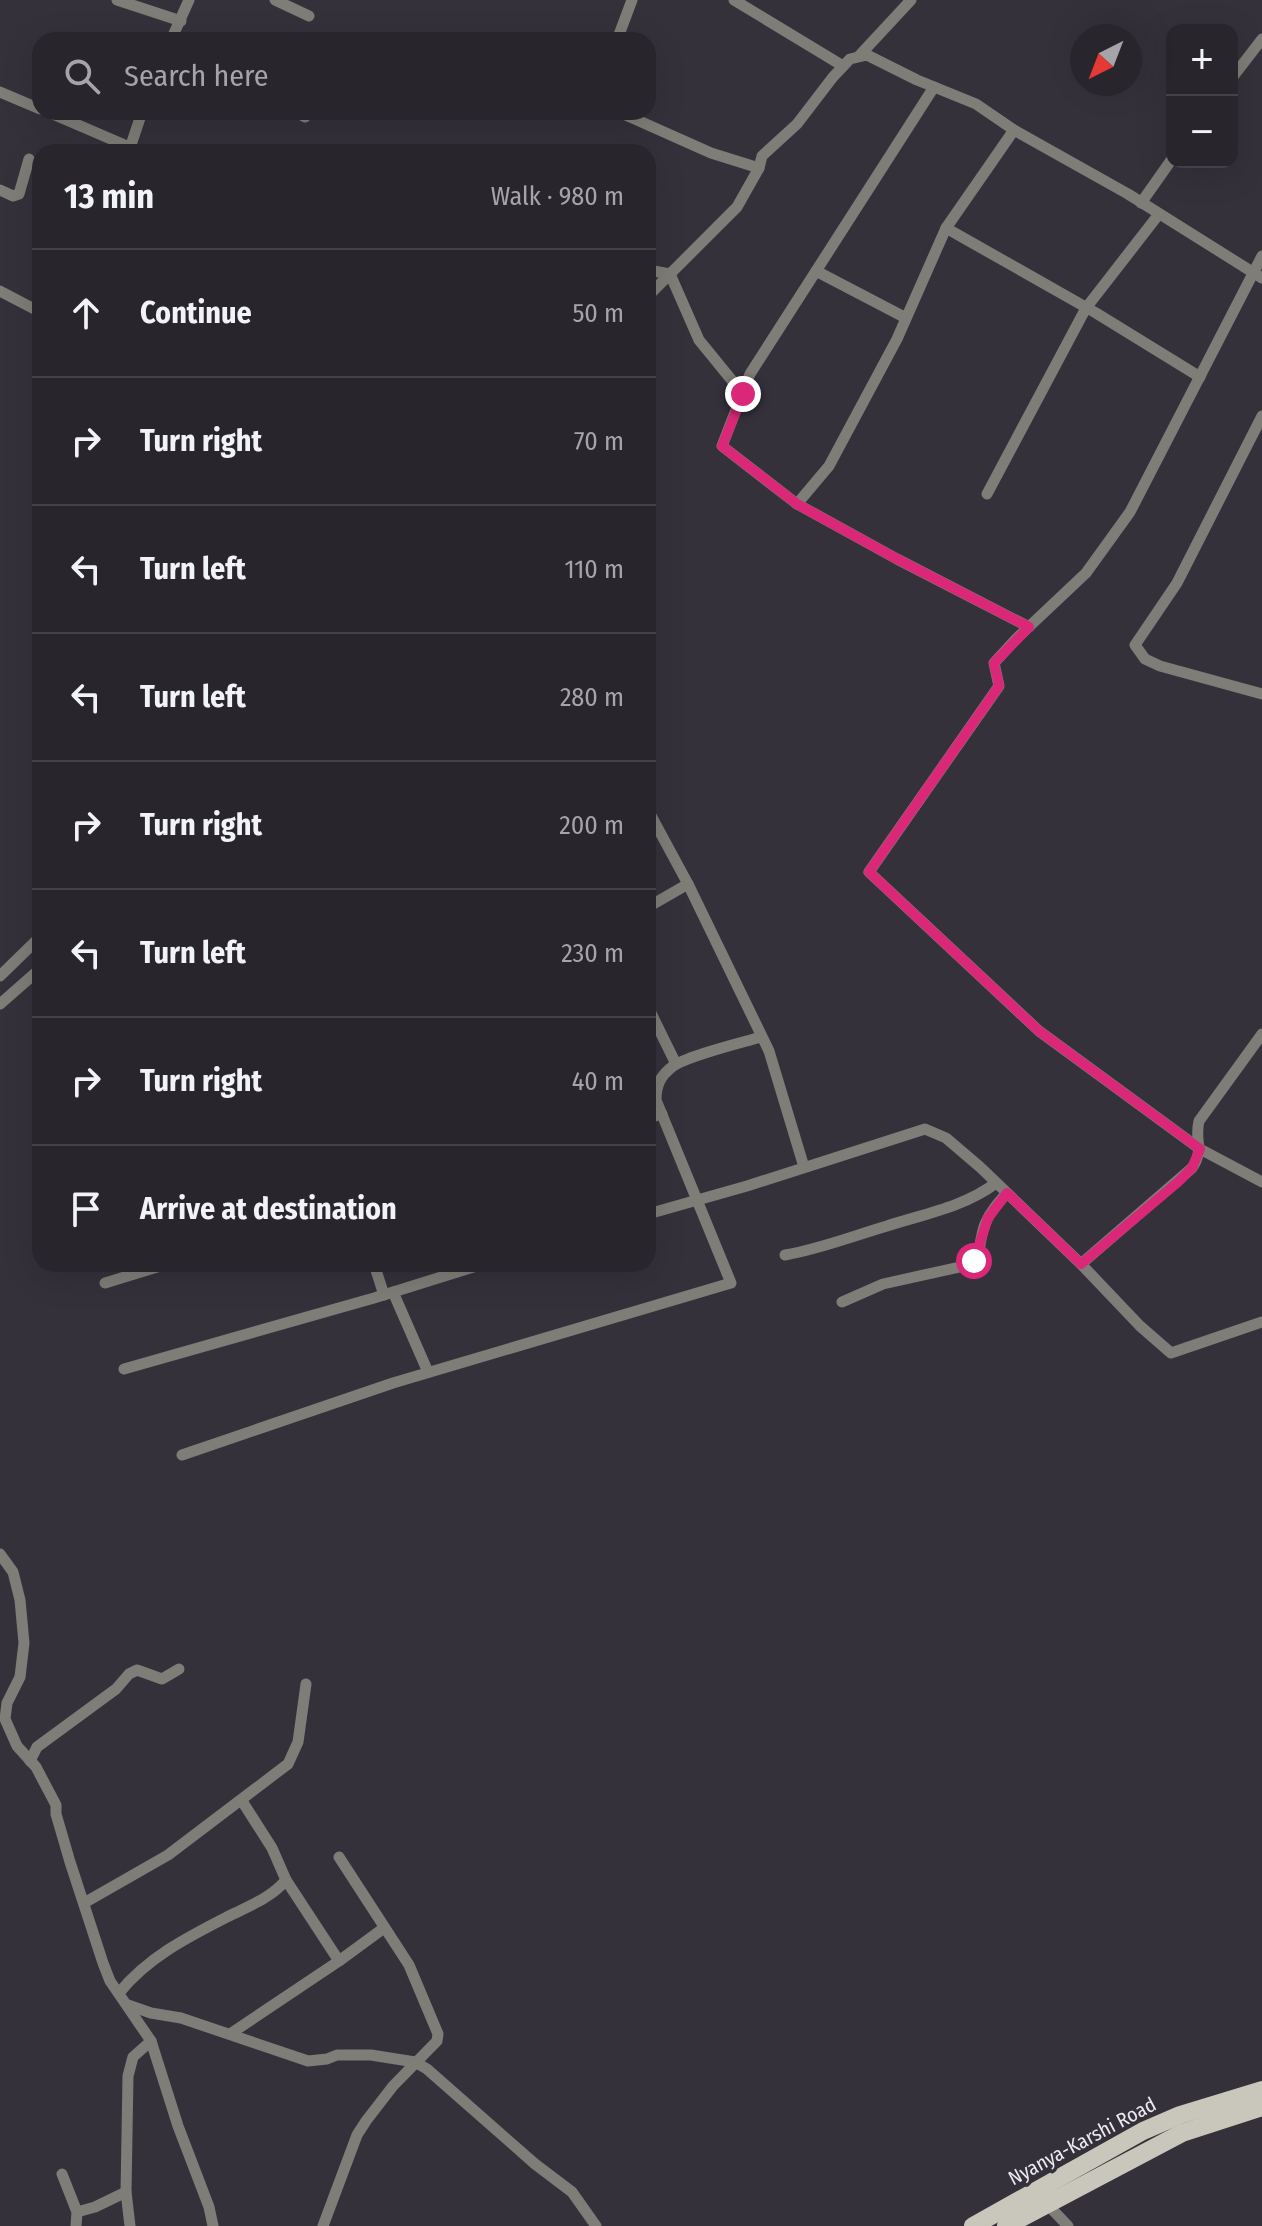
<!DOCTYPE html>
<meta charset="utf-8">
<style>
:root{--surface:#28252c;--page:#302d34;--text:#f1f3f6;--muted:#a5a5a9;--line:#444248}
body{margin:0;font-family:"Fira Sans Condensed",sans-serif;background:var(--page);color:var(--text)}
.controls{position:absolute;right:24px;top:24px;display:grid;overflow:hidden;border-radius:16px;box-shadow:0 8px 32px #0002}
.controls button{width:72px;height:72px;display:grid;place-items:center;padding:0;border:0;border-bottom:2px solid var(--line);background:var(--surface);color:var(--text);font:40px sans-serif}
.compass{position:absolute;left:1070px;top:24px;width:72px;height:72px;border-radius:50%;background:var(--surface);box-shadow:0 8px 32px #0002;rotate:222deg}
.stop{position:absolute;width:24px;height:24px;margin:-18px;border:6px solid #db2777;border-radius:50%;background:#fff}
.stop.end{background:#db2777;border-color:#fff;box-shadow:0 2px 8px #0008}
.list{margin:0;padding:0;list-style:none}
h2{display:flex;justify-content:space-between;align-items:center;height:104px;margin:0;padding:0 32px;font-size:34px}
h2 small{font-size:26px;font-weight:400;color:var(--muted)}
.list li{display:grid;grid-template-columns:52px 1fr auto;gap:24px;align-items:center;box-sizing:border-box;height:128px;padding:0 32px;border-top:2px solid var(--line)}
.list b{display:block;font-size:30px;white-space:nowrap}
.list em{font-size:26px;font-style:normal;color:var(--muted)}
.icon{flex:none;width:44px;height:44px;fill:none;stroke:currentColor;stroke-width:2;stroke-linecap:round;stroke-linejoin:round}
.map{position:relative;flex:none;width:1262px;height:2226px;overflow:hidden}
.search{position:absolute;background:var(--surface);box-shadow:0 8px 32px #0002;left:32px;top:32px;width:624px;height:88px;display:flex;align-items:center;gap:20px;box-sizing:border-box;padding:0 28px;border-radius:24px;color:var(--muted);font-size:30px}
.panel{position:absolute;background:var(--surface);box-shadow:0 8px 32px #0002;left:32px;top:144px;width:624px;height:1128px;border-radius:24px}
.map>svg:first-child{display:block}
.lines{fill:none;stroke-linecap:round;stroke-linejoin:round}
.minor{stroke:#7e7d78;stroke-width:11}
.primary{stroke:#c9c7bc;stroke-width:18}
.route{stroke:#db2777;stroke-width:10}
.labels{text-anchor:middle;stroke-width:7;stroke-linejoin:round;paint-order:stroke}
.street-label{font-size:20px;fill:#ece9f0;stroke:#35313b}
</style>
<div class="map">
<svg width="1262" height="2226" viewBox="0 0 1262 2226">
<rect width="100%" height="100%" fill="#35313b"/>
<g class="lines">
<g class="minor">
<path d="M117,0L181,21"/>
<path d="M275,0L309,16"/>
<path d="M734,0L843,66"/>
<path d="M171,40L189,0"/>
<path d="M617,40L632,0"/>
<path d="M859,56L911,0"/>
<path d="M1232,78L1262,39"/>
<path d="M934,87L750,374L722,446L797,504L897,559L1029,627"/>
<path d="M0,92L40,109"/>
<path d="M48,112L141,152"/>
<path d="M296,112L305,117"/>
<path d="M619,112L711,153L759,168"/>
<path d="M129,151L142,112"/>
<path d="M0,190L13,196L19,194L29,159"/>
<path d="M1141,203L1172,159"/>
<path d="M946,228L1096,313L1200,377"/>
<path d="M1262,256L1130,512L1086,573L1017,638L994,663L999,686L869,872L1039,1031L1200,1149L1262,1182"/>
<path d="M648,270L670,274L699,340L743,394"/>
<path d="M816,271L906,318"/>
<path d="M0,291L40,312"/>
<path d="M648,296L737,207L759,168L762,156L797,124L833,77L850,59L867,55L917,80L976,104L1014,130L1128,194L1262,278"/>
<path d="M1262,416L1177,583L1135,645L1145,659L1160,666L1262,694"/>
<path d="M987,494L1086,308L1159,214"/>
<path d="M797,504L829,466L897,339L946,228L1014,130"/>
<path d="M648,810L688,884L769,1051L804,1167"/>
<path d="M648,907L688,884"/>
<path d="M0,976L40,937"/>
<path d="M0,1004L40,969"/>
<path d="M648,1007L676,1064"/>
<path d="M648,1118L662,1114"/>
<path d="M648,1214L747,1186L925,1129L946,1138L980,1167L1081,1264L1192,1168C1205,1149 1194,1141 1199,1121L1262,1034"/>
<path d="M785,1255C820,1249 853,1236 887,1226C924,1214 964,1207 996,1183"/>
<path d="M374,1264L384,1295"/>
<path d="M1081,1264L1140,1326L1171,1353L1262,1322"/>
<path d="M105,1283L167,1264"/>
<path d="M393,1292L428,1372"/>
<path d="M842,1302L883,1284L969,1265C982,1255 979,1239 985,1224C990,1212 998,1203 1007,1193"/>
<path d="M124,1369L374,1298L483,1264"/>
<path d="M182,1455L393,1383L731,1283L656,1100C656,1086 660,1076 672,1067C686,1056 741,1043 761,1037"/>
<path d="M0,1554L13,1572L20,1600L24,1643L20,1677L7,1703L5,1719L17,1746L36,1767L56,1805V1814L70,1862L103,1963L110,1981L151,2041L178,2126L209,2207L213,2226"/>
<path d="M30,1761L37,1747L116,1689L129,1674L137,1670L162,1679L179,1669"/>
<path d="M286,1880L339,1961"/>
<path d="M84,1903L168,1855L288,1764L298,1742L306,1684"/>
<path d="M119,1993C148,1957 188,1937 229,1916C249,1906 271,1898 286,1880L272,1848L242,1801"/>
<path d="M128,2005L151,2013L181,2018L308,2061L327,2059L337,2055H371L415,2062L427,2069L535,2164L572,2192L596,2226"/>
<path d="M230,2034L339,1961L384,1928"/>
<path d="M62,2174L77,2212L76,2226"/>
<path d="M126,2192L130,2226"/>
<path d="M1047,2204L1068,2226"/>
<path d="M77,2212L95,2207L126,2192L128,2076L133,2057L151,2041"/>
<path d="M323,2226L357,2135L366,2121L393,2086L437,2041L438,2034L409,1965L339,1857"/>
</g>
<g class="primary">
<path d="M973,2226L1143,2131L1180,2115L1262,2090"/>
<path d="M1006,2226L1182,2133L1262,2107"/>
</g>
</g>
<g class="lines">
<path class="route" d="M743,394L722,446L797,504L897,559L1029,627L994,663L999,686L869,872L1039,1031L1200,1149L1192,1168L1178,1182L1081,1264L1007,1193L988,1218L974,1261"/>
</g>
<g class="labels">
<g class="street-label">
<text transform="translate(1082 2141) rotate(-28)" y="7">Nyanya-Karshi Road</text>
</g>
</g>
</svg>
<div class="controls">
<button>+</button>
<button>−</button>
</div>
<svg class="compass" viewBox="-18 -18 36 36"><path d="M0-13l5 13h-10z" fill="#e53935"/><path d="M0 13l5-13h-10z" fill="#a5a5a9"/></svg>
<div class="stop" style="left:974px;top:1261px"></div>
<div class="stop end" style="left:743px;top:394px"></div>
<div class="search"><svg class="icon" aria-label="search" viewBox="0 0 24 24"><circle cx="10" cy="10" r="6"/><path d="M15 15l6 6"/></svg>Search here</div>
<section class="panel">
<h2>13 min<small>Walk · 980 m</small></h2>
<ul class="list">
<li><svg class="icon" aria-label="ahead" viewBox="0 0 24 24"><path d="M12 20V5M6 11l6-6 6 6"/></svg><div><b>Continue</b></div><em>50 m</em></li>
<li><svg class="icon" aria-label="right" viewBox="0 0 24 24"><path d="M7 20v-9h11M14 6l5 5-5 5"/></svg><div><b>Turn right</b></div><em>70 m</em></li>
<li><svg class="icon" aria-label="left" viewBox="0 0 24 24"><path d="M17 20v-9H6M10 6l-5 5 5 5"/></svg><div><b>Turn left</b></div><em>110 m</em></li>
<li><svg class="icon" aria-label="left" viewBox="0 0 24 24"><path d="M17 20v-9H6M10 6l-5 5 5 5"/></svg><div><b>Turn left</b></div><em>280 m</em></li>
<li><svg class="icon" aria-label="right" viewBox="0 0 24 24"><path d="M7 20v-9h11M14 6l5 5-5 5"/></svg><div><b>Turn right</b></div><em>200 m</em></li>
<li><svg class="icon" aria-label="left" viewBox="0 0 24 24"><path d="M17 20v-9H6M10 6l-5 5 5 5"/></svg><div><b>Turn left</b></div><em>230 m</em></li>
<li><svg class="icon" aria-label="right" viewBox="0 0 24 24"><path d="M7 20v-9h11M14 6l5 5-5 5"/></svg><div><b>Turn right</b></div><em>40 m</em></li>
<li><svg class="icon" aria-label="arrive" viewBox="0 0 24 24"><path d="M6 21V4h12l-3 4 3 4H6"/></svg><div><b>Arrive at destination</b></div></li>
</ul>
</section>
</div>
